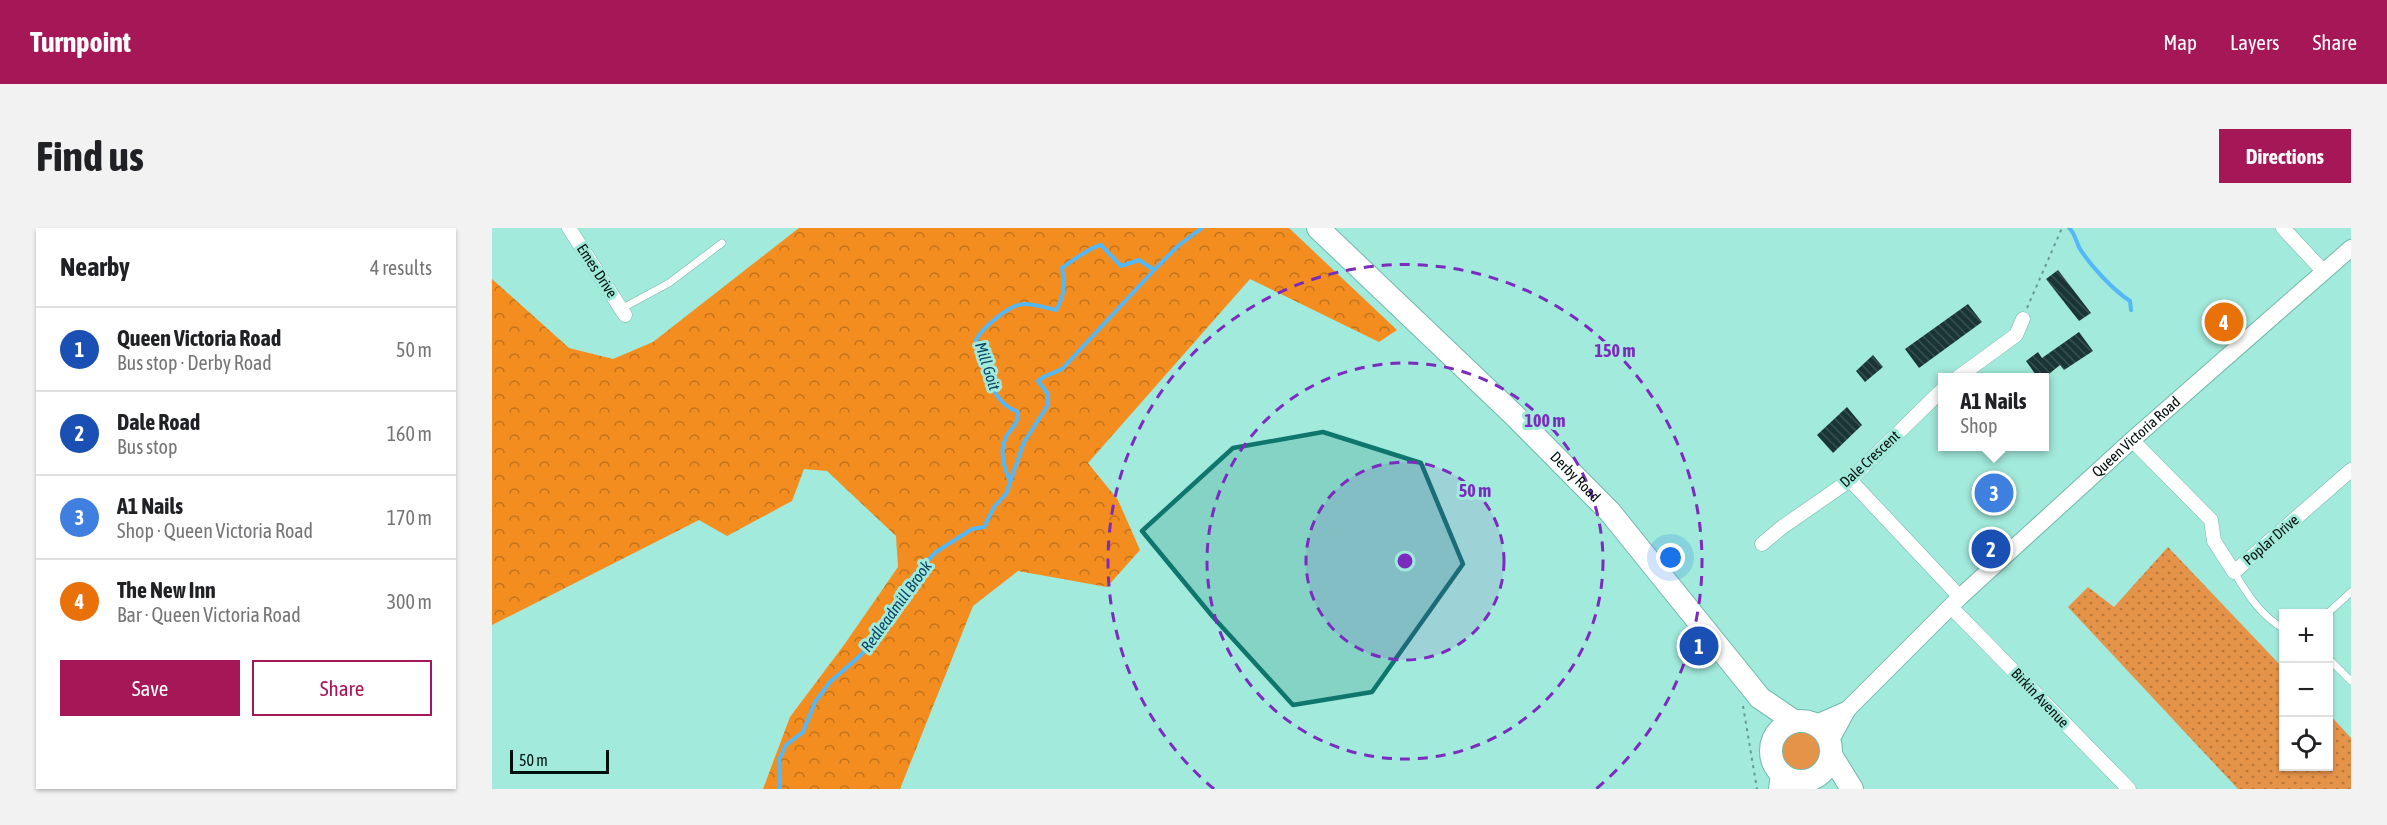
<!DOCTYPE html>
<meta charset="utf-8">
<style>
:root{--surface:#fff;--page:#f2f2f2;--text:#202124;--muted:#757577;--line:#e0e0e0;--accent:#a61758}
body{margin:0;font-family:"Asap Condensed",sans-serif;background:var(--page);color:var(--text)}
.controls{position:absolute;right:18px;bottom:18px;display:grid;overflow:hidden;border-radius:0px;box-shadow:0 2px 4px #0004}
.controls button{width:54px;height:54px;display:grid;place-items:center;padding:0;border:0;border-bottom:2px solid var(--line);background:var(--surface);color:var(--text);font:30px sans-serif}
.scale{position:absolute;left:18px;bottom:15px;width:99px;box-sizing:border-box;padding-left:6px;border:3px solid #00100d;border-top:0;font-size:16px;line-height:21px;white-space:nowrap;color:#00100d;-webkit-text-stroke:4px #a2eadb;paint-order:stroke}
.you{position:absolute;left:1179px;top:330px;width:21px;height:21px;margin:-15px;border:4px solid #fff;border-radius:50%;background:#1a73e8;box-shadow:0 0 0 9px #1a73e833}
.badge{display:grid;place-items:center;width:39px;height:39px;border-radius:50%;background:var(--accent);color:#fff;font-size:20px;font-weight:700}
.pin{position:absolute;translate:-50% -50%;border:3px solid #fff;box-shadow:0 2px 6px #0006}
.popup{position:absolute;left:1446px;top:145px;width:111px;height:78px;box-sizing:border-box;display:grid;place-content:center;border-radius:0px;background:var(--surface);filter:drop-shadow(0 2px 4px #0005);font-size:20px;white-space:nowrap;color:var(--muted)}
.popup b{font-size:22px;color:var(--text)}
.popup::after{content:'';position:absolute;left:50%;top:100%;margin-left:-12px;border:12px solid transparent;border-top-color:var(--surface)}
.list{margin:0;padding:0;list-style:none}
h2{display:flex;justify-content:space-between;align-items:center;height:78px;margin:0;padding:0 24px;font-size:26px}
h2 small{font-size:20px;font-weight:400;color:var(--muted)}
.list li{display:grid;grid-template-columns:39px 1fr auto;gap:18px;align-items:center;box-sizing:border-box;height:84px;padding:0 24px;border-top:2px solid var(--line)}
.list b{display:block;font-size:22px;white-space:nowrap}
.list p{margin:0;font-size:20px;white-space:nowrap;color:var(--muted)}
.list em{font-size:20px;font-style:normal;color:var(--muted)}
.actions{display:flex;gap:12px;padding:18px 24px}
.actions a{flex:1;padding:14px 0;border:2px solid var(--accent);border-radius:0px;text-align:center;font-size:21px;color:var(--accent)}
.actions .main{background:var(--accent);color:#fff}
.icon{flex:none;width:33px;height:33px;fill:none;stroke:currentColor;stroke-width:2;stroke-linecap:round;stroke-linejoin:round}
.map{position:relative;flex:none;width:1859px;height:561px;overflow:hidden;border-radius:0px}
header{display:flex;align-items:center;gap:36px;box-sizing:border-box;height:84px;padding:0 30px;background:var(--accent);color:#fff}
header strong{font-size:28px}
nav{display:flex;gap:33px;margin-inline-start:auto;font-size:21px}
.intro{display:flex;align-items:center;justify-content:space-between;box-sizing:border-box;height:144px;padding:0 36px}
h1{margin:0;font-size:42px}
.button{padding:15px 27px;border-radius:0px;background:var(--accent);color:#fff;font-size:21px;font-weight:700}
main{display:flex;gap:36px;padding:0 36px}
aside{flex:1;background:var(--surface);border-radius:0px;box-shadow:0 2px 4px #0004}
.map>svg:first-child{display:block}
.grass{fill:#e59349}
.forest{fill:url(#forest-crowns)}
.park{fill:url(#park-dots)}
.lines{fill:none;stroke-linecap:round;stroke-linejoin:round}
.stream{stroke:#54b8f8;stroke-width:4}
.building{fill:url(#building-back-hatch)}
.service-casing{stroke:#72b8aa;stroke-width:8}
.minor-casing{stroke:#72b8aa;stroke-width:15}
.tertiary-casing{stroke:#72b8aa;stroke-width:18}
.trunk-casing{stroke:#72b8aa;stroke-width:24}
.path{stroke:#679a8f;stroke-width:2;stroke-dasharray:3 4.5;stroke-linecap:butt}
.service{stroke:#fff;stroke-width:7}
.minor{stroke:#fff;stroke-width:14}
.tertiary{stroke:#fff;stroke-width:16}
.trunk{stroke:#fff;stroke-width:22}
.marked{fill:#0f766e;fill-opacity:0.2;stroke:#0f766e;stroke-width:4.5;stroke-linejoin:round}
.ring{fill:none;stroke:#7b2cbf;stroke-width:3;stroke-dasharray:10 8}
.labels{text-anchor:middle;stroke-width:6;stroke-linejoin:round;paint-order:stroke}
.street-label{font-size:15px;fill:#00100d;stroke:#a2eadb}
.water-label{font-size:16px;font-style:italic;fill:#0e4566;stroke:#a2eadb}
.centre{fill:#7b2cbf;stroke:#a2eadb;stroke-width:3}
.ring-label{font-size:18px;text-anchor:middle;font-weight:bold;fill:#7b2cbf;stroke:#a2eadb;stroke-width:6;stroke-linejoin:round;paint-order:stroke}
</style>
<header>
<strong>Turnpoint</strong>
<nav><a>Map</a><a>Layers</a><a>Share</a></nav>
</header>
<div class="intro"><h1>Find us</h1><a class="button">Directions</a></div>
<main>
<aside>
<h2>Nearby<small>4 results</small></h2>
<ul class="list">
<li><span class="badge" style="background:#1a4fb4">1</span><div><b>Queen Victoria Road</b><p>Bus stop · Derby Road</p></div><em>50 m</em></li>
<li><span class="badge" style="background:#1a4fb4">2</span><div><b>Dale Road</b><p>Bus stop</p></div><em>160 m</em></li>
<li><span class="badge" style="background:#3f7fe0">3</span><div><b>A1 Nails</b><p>Shop · Queen Victoria Road</p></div><em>170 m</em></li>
<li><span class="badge" style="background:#e8710a">4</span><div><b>The New Inn</b><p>Bar · Queen Victoria Road</p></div><em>300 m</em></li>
</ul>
<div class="actions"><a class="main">Save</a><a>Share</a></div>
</aside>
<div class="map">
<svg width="1859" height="561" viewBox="0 0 1859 561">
<defs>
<pattern id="forest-crowns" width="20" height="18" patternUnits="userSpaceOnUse" patternTransform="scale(1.5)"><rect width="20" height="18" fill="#f38d1f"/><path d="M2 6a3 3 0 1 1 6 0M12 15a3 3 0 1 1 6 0" fill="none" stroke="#c2721a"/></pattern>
<pattern id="park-dots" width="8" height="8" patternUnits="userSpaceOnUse" patternTransform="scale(1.5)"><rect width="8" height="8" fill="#e59349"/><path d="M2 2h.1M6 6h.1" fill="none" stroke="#b7773b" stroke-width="1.8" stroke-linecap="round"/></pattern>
<pattern id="building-back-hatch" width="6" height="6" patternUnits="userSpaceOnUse" patternTransform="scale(1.5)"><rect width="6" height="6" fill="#1a3536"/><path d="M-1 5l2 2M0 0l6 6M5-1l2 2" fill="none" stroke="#384f50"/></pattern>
</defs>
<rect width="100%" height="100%" fill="#a2eadb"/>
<circle class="grass" cx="1309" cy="523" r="22"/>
<path class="forest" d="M307,0H797L905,102L887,114L758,51L596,235L626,272L648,322L615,359L526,343L481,378L408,561H271L298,489L352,417L406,339L404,308L335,243L312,241L300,273L235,308L207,292L0,397V51L77,120L121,131L161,114Z"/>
<path class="park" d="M1676,319L1791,440L1792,538H1836L1837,486L1859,510V561H1746L1576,379L1596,359L1622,379Z"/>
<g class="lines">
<g class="stream">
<path d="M1577,0C1583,5 1584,14 1588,21C1599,38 1621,62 1638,73L1639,82"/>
<path d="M518,253C513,242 508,227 512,214C516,200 526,201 526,184C510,178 496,162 500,143L489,126L484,112C490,100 517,77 531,76C541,75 554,80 564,82C573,67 573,56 570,40C580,33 598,19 609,17L629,38L647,32L662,42"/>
<path d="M288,561L287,532L294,517L311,504L323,474L338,454L370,426L385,400L422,347L444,324L480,301L492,299L502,279L514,266L532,214L556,177V166L546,153C553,146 562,146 571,140L662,42L687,17L710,0"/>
</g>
</g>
<g class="building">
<path d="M1566,42L1599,85L1587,93L1554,51Z"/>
<path d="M1476,76L1490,94L1427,140L1413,121Z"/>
<path d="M1736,80L1746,90L1727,108L1717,98Z"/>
<path d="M1587,104L1601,123L1572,142L1568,137L1552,150H1546L1534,133L1546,124L1550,130Z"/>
<path d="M1381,127L1391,139L1373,154L1364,143Z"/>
<path d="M1355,179L1370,197L1341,225L1325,207Z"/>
<path d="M1495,246L1520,270L1510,280L1485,256Z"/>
</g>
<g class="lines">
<g class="service-casing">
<g id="service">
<path d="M129,81L177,55L230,15"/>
<path d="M1742,344C1755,366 1769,388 1792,401"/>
<path d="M1835,386L1859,364"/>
<path d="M1836,430L1859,453"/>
</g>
</g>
<g class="minor-casing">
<g id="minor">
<path d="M77,0L133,87"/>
<path d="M1791,0L1831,43"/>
<path d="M1465,150L1524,107L1531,91"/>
<path d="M1640,212L1719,292L1722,313L1742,344L1859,242"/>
<path d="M1358,252L1468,369"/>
<path d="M1270,316L1289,300L1358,252L1451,161"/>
<path d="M1459,379L1637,561"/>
</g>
</g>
<g class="tertiary-casing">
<g id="tertiary">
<path d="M1322,496L1356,481"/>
<path id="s1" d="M1338,514L1356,481L1468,369L1640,212L1859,20"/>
<path d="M1285,561L1287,545"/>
<path d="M1302,561L1309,554"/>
</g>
</g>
<g class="trunk-casing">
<g id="trunk">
<path id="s2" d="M826,0L1022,187L1118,284L1268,470L1302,493"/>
<circle cx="1309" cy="523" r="30"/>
<path d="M1339,527L1360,561"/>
</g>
</g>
<g class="path">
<path d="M1535,80L1570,0"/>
<path d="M1251,478L1265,561"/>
</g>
<use href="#service" class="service"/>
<use href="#minor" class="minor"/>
<use href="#tertiary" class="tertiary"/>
<use href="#trunk" class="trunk"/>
</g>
<path class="marked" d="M831,204L929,235L971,336L880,464L801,477L721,389L650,303L741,220Z"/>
<circle cx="913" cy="333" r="99" fill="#7b2cbf" fill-opacity=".12"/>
<g class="ring">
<circle cx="913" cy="333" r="99"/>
<circle cx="913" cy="333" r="198"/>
<path d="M722 561A297 297 0 1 1 1104 561"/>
</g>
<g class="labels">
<g class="street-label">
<text transform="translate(105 43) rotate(57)" y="5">Emes Drive</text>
<text dy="5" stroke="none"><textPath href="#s1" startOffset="434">Queen Victoria Road</textPath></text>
<text transform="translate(1378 231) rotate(-43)" y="5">Dale Crescent</text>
<text dy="5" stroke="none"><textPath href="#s2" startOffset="358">Derby Road</textPath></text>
<text transform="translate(1779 312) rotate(-41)" y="5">Poplar Drive</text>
<text transform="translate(1548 470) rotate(46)" y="5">Birkin Avenue</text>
</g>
<g class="water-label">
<text transform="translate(496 138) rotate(72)" y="6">Mill Goit</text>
<text transform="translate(404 378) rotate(-54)" y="6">Redleadmill Brook</text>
</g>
</g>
<circle cx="913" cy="333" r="9" class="centre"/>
<g class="ring-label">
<text x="1123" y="129">150 m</text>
<text x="1053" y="199">100 m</text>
<text x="983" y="269">50 m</text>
</g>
</svg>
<div class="controls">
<button>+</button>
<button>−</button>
<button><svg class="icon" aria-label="locate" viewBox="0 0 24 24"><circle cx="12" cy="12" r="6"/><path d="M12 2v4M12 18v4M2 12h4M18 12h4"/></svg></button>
</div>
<div class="scale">50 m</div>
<div class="you"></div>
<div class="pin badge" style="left:1207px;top:418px;background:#1a4fb4">1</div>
<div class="pin badge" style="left:1499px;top:321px;background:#1a4fb4">2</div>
<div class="pin badge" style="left:1502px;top:265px;background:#3f7fe0">3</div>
<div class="popup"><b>A1 Nails</b>Shop</div>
<div class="pin badge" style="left:1732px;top:94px;background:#e8710a">4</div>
</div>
</main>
